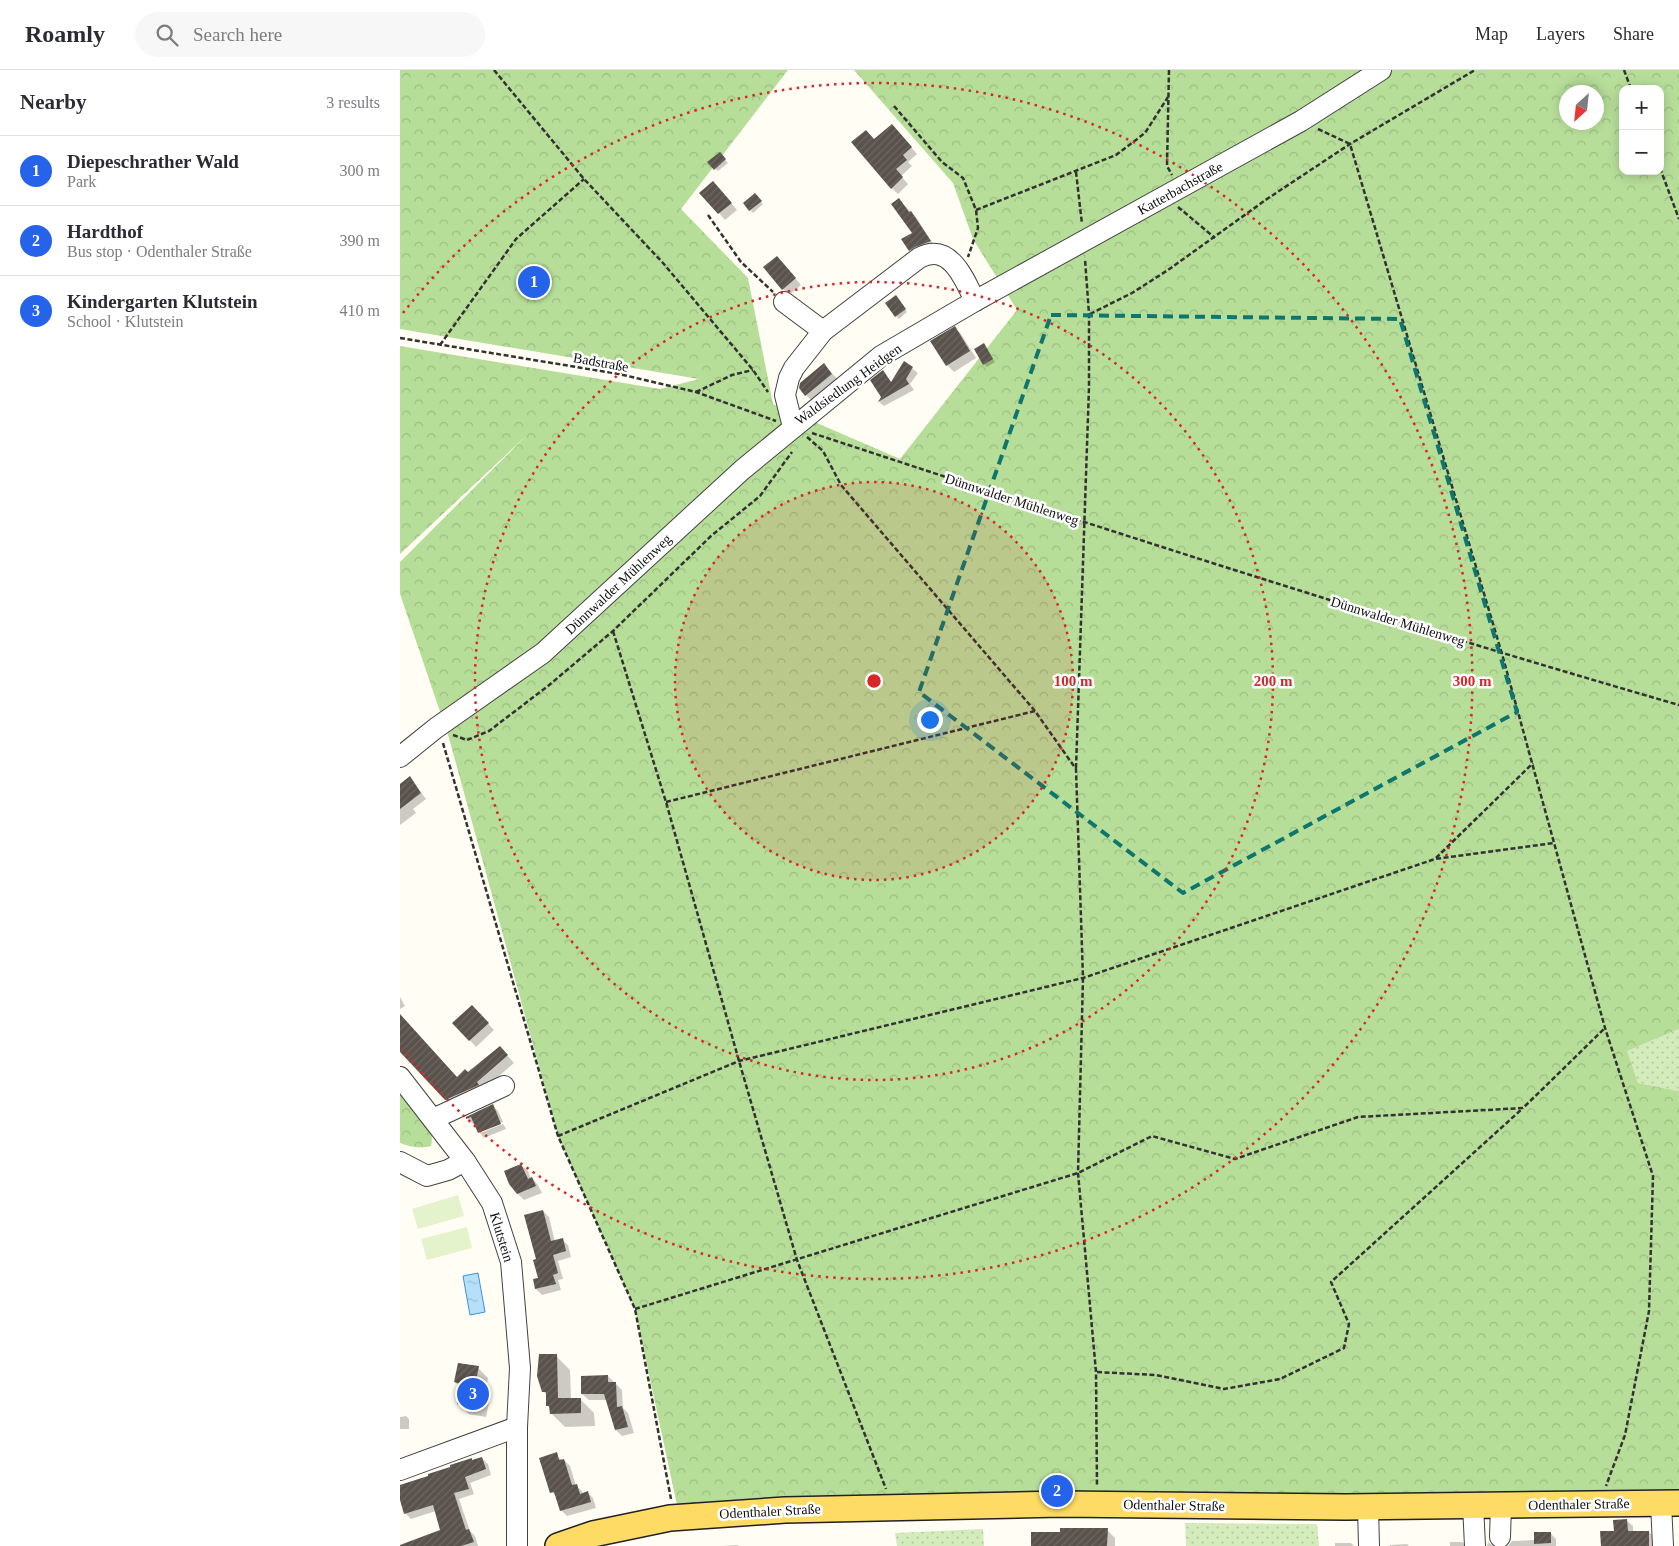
<!DOCTYPE html>
<meta charset="utf-8">
<style>
:root{--surface:#fff;--page:#f7f7f7;--text:#2b2b33;--muted:#7c7c81;--line:#e1e1e2;--accent:#2563eb}
body{margin:0;font-family:Georgia,serif;background:var(--page);color:var(--text)}
.controls{position:absolute;right:15px;top:15px;display:grid;overflow:hidden;border-radius:10px;box-shadow:0 2px 12px #0003}
.controls button{width:45px;height:45px;display:grid;place-items:center;padding:0;border:0;border-bottom:1px solid var(--line);background:var(--surface);color:var(--text);font:25px sans-serif}
.compass{position:absolute;left:1159px;top:15px;width:45px;height:45px;border-radius:50%;background:var(--surface);box-shadow:0 2px 12px #0003;rotate:207deg}
.you{position:absolute;left:529px;top:649px;width:18px;height:18px;margin:-12px;border:4px solid #fff;border-radius:50%;background:#1a73e8;box-shadow:0 0 0 8px #1a73e833}
.badge{display:grid;place-items:center;width:32px;height:32px;border-radius:50%;background:var(--accent);color:#fff;font-size:16px;font-weight:700}
.pin{position:absolute;translate:-50% -50%;border:2px solid #fff;box-shadow:0 1px 5px #0006}
.list{margin:0;padding:0;list-style:none}
h2{display:flex;justify-content:space-between;align-items:center;height:65px;margin:0;padding:0 20px;font-size:21px}
h2 small{font-size:16px;font-weight:400;color:var(--muted)}
.list li{display:grid;grid-template-columns:32px 1fr auto;gap:15px;align-items:center;box-sizing:border-box;height:70px;padding:0 20px;border-top:1px solid var(--line)}
.list b{display:block;font-size:19px;white-space:nowrap}
.list p{margin:0;font-size:16px;white-space:nowrap;color:var(--muted)}
.list em{font-size:16px;font-style:normal;color:var(--muted)}
.icon{flex:none;width:28px;height:28px;fill:none;stroke:currentColor;stroke-width:2;stroke-linecap:round;stroke-linejoin:round}
.map{position:relative;flex:none;width:1279px;height:1476px;overflow:hidden}
header{display:flex;align-items:center;gap:30px;box-sizing:border-box;height:70px;padding:0 25px;background:var(--surface);border-bottom:1px solid var(--line)}
header strong{font-size:24px}
nav{display:flex;gap:28px;margin-inline-start:auto;font-size:18px}
.search{width:350px;height:45px;background:var(--page);display:flex;align-items:center;gap:12px;box-sizing:border-box;padding:0 18px;border-radius:28px;color:var(--muted);font-size:19px}
main{display:flex}
aside{flex:1;background:var(--surface)}
.map>svg:first-child{display:block}
.green{fill:url(#green-dots)}
.forest{fill:url(#forest-crowns);fill-rule:evenodd}
.pitch{fill:#e5f3cd}
.water{fill:url(#water-ripples);stroke:#3993d4}
.shadow{fill:#0003}
.building{fill:url(#building-hatch)}
.lines{fill:none;stroke-linecap:round;stroke-linejoin:round}
.minor-casing{stroke:#434343;stroke-width:22}
.major-casing{stroke:#212121;stroke-width:28}
.path{stroke:#323232;stroke-width:2.5;stroke-dasharray:5 2.5;stroke-linecap:butt}
.minor{stroke:#fff;stroke-width:20}
.major{stroke:#fedb65;stroke-width:25}
.marked{fill:none;stroke:#0f766e;stroke-width:4;stroke-dasharray:10 6;stroke-linejoin:round}
.ring{fill:none;stroke:#d62828;stroke-width:2.5;stroke-dasharray:2.5 5}
.labels{text-anchor:middle;stroke-width:5;stroke-linejoin:round;paint-order:stroke}
.street-label{font-size:14px;fill:#101010;stroke:#fff}
.centre{fill:#d62828;stroke:#fff;stroke-width:2.5}
.ring-label{font-size:15px;text-anchor:middle;font-weight:bold;fill:#d62828;stroke:#fff;stroke-width:5;stroke-linejoin:round;paint-order:stroke}
</style>
<header>
<strong>Roamly</strong>
<div class="search"><svg class="icon" aria-label="search" viewBox="0 0 24 24"><circle cx="10" cy="10" r="6"/><path d="M15 15l6 6"/></svg>Search here</div>
<nav><a>Map</a><a>Layers</a><a>Share</a></nav>
</header>
<main>
<aside>
<h2>Nearby<small>3 results</small></h2>
<ul class="list">
<li><span class="badge">1</span><div><b>Diepeschrather Wald</b><p>Park</p></div><em>300 m</em></li>
<li><span class="badge">2</span><div><b>Hardthof</b><p>Bus stop · Odenthaler Straße</p></div><em>390 m</em></li>
<li><span class="badge">3</span><div><b>Kindergarten Klutstein</b><p>School · Klutstein</p></div><em>410 m</em></li>
</ul>
</aside>
<div class="map">
<svg width="1279" height="1476" viewBox="0 0 1279 1476">
<defs>
<pattern id="green-dots" width="8" height="8" patternUnits="userSpaceOnUse" patternTransform="scale(1.25)"><rect width="8" height="8" fill="#d4ecbb"/><path d="M2 2h.1M6 6h.1" fill="none" stroke="#b5c9a0" stroke-width="1.8" stroke-linecap="round"/></pattern>
<pattern id="forest-crowns" width="20" height="18" patternUnits="userSpaceOnUse" patternTransform="scale(1.25)"><rect width="20" height="18" fill="#b7de99"/><path d="M2 6a3 3 0 1 1 6 0M12 15a3 3 0 1 1 6 0" fill="none" stroke="#9cbd83"/></pattern>
<pattern id="water-ripples" width="26" height="14" patternUnits="userSpaceOnUse" patternTransform="scale(1.25)"><rect width="26" height="14" fill="#b6dff9"/><path d="M2 4q2-2 4 0t4 0M15 11q2-2 4 0t4 0" fill="none" stroke="#9bbed4"/></pattern>
<pattern id="building-hatch" width="6" height="6" patternUnits="userSpaceOnUse" patternTransform="scale(1.25)"><rect width="6" height="6" fill="#5a524c"/><path d="M-1 1l2-2M0 6l6-6M5 7l2-2" fill="none" stroke="#6d6661"/></pattern>
</defs>
<rect width="100%" height="100%" fill="#fffdf4"/>
<g class="green">
<path d="M1279,959V1021L1238,1013L1226,981Z"/>
<path d="M785,1453L917,1454L919,1476H786Z"/>
<path d="M583,1459L584,1476H497L495,1463Z"/>
</g>
<g class="forest">
<path d="M0,0H388L281,139L348,208L373,334L500,389L617,240L573,169L553,113L454,0H1279V959L1227,981L1238,1013L1279,1021V1422L277,1435L235,1239L158,1066L49,668L0,524V492L126,366L0,484V276L260,319L299,309L0,259ZM1223,19H1260V101H1223ZM1166,22H1196V52H1166Z"/>
<path d="M0,1021C13,1035 37,1054 31,1076C20,1079 10,1077 0,1073Z"/>
</g>
<g class="pitch">
<path d="M58,1125L64,1146L18,1159L12,1139Z"/>
<path d="M67,1157L72,1178L27,1190L21,1169Z"/>
</g>
<path class="water" d="M78,1203L85,1242L70,1245L63,1206Z"/>
<g class="shadow">
<path d="M497,61L517,84L508,92L512,96L501,106L508,114L498,124L492,118L474,70Z"/>
<path d="M322,86L328,93L318,101L309,92Z"/>
<path d="M319,119L337,140L325,150L319,143Z"/>
<path d="M355,125L363,134L353,143L345,134Z"/>
<path d="M499,130L516,147L535,177L515,185L510,180L514,163Z"/>
<path d="M383,194L401,215L389,225L383,219Z"/>
<path d="M498,230L507,242L499,249L496,246Z"/>
<path d="M555,258L561,264L576,288L554,302L547,295L532,271Z"/>
<path d="M584,274L595,292L587,297L584,294Z"/>
<path d="M505,293L518,303L510,314L514,320L484,336L479,332L482,327L483,302L492,313Z"/>
<path d="M424,295L452,324L426,345L406,325Z"/>
<path d="M10,708L26,729L13,739L16,743L0,755V715Z"/>
<path d="M0,927L5,936L0,939Z"/>
<path d="M78,943L94,960L76,977L54,953Z"/>
<path d="M0,949L57,1008L107,985L114,993L83,1020L53,1037L0,980Z"/>
<path d="M93,1036L98,1041L103,1052L80,1060V1063L75,1053L73,1054L67,1048Z"/>
<path d="M103,1054L106,1059L84,1068L80,1063Z"/>
<path d="M121,1095L128,1101L131,1109L132,1108L138,1115L142,1123L124,1130L118,1124Z"/>
<path d="M143,1141L149,1147L155,1172L162,1170L168,1175L171,1187L158,1191L163,1209L158,1210L161,1220L142,1225L136,1219L134,1210L139,1209L137,1190Z"/>
<path d="M156,1286L170,1300L171,1329H180L194,1343L195,1356L165,1357L151,1343V1339L148,1336V1326L143,1321Z"/>
<path d="M78,1298L88,1308L85,1323L90,1328L86,1347L69,1344L59,1334L62,1319L55,1312Z"/>
<path d="M208,1306L222,1320L223,1338L228,1343L234,1363L222,1366L216,1360L207,1330H189L182,1324Z"/>
<path d="M6,1346L9,1349V1359H0V1347Z"/>
<path d="M156,1384L162,1391L164,1390L170,1396L176,1416L182,1421L183,1424L188,1423L193,1428L196,1438L167,1446L161,1440L158,1428L152,1422Z"/>
<path d="M82,1389L88,1394L91,1405L70,1413L74,1424L59,1429L70,1461L75,1466L78,1476H6L42,1461L36,1441L11,1449L5,1443L0,1426V1415Z"/>
<path d="M1227,1451L1233,1456V1462H1249L1255,1468L1256,1476H1202Z"/>
<path d="M707,1460L715,1468V1476H633Z"/>
<path d="M1150,1463L1156,1469V1476H1108L1112,1471L1135,1470Z"/>
<path d="M1050,1472H1062L1067,1476H1050Z"/>
<path d="M1088,1472L1093,1476H1087Z"/>
<path d="M935,1473H951L954,1476H935Z"/>
<path d="M1007,1474L1009,1476H990V1475Z"/>
<path d="M337,1475L339,1476H321Z"/>
</g>
<g class="building">
<path d="M492,54L512,77L503,85L507,90L496,99L503,107L491,119L451,72L466,60L474,69Z"/>
<path d="M320,82L326,89L314,100L307,92Z"/>
<path d="M313,111L332,133L318,144L299,123Z"/>
<path d="M355,123L362,131L349,141L343,133Z"/>
<path d="M499,128L509,142L511,141L531,171L515,177L509,181L501,169L512,163L491,134Z"/>
<path d="M377,186L396,208L382,220L363,197Z"/>
<path d="M496,225L506,239L495,247L485,233Z"/>
<path d="M555,256L570,281L546,296L530,271Z"/>
<path d="M584,273L593,289L583,295L574,279Z"/>
<path d="M504,291L513,297L506,309L509,314L478,332L481,327L470,310L483,300L491,312Z"/>
<path d="M424,293L432,304L405,326L399,318L400,313Z"/>
<path d="M10,706L21,723L0,739V714Z"/>
<path d="M72,935L89,953L69,971L52,953Z"/>
<path d="M0,944L57,1007L65,999L68,1002L100,976L108,985L77,1012L79,1015L45,1030L0,982Z"/>
<path d="M93,1034L101,1054L78,1063L71,1047L66,1049V1047Z"/>
<path d="M121,1094L128,1109L132,1107L136,1116L117,1124L109,1114L104,1101Z"/>
<path d="M143,1140L151,1171L163,1168L166,1181L153,1185L158,1203L153,1205L156,1214L135,1219L133,1209L138,1208L133,1190L136,1189L124,1145Z"/>
<path d="M139,1284H157L158,1328H181V1343L150,1344L149,1336H146V1322H142L137,1306Z"/>
<path d="M58,1293L79,1296L75,1316L81,1317L76,1338L57,1334L62,1314L54,1312Z"/>
<path d="M208,1305V1312H216L217,1337L222,1336L228,1357L215,1360L204,1324H181V1306Z"/>
<path d="M157,1382L159,1390L164,1389L172,1415L177,1414L180,1424L188,1421L191,1432L160,1441L154,1422L150,1423L139,1388Z"/>
<path d="M82,1387L86,1399L65,1407L69,1419L54,1423L66,1460L69,1459L74,1472L61,1476H0V1475L40,1460L33,1435L4,1444L0,1430V1415L28,1406V1404L50,1397V1395L72,1388V1390Z"/>
<path d="M1227,1449L1228,1461H1249V1476H1201L1200,1461H1214L1213,1450Z"/>
<path d="M660,1458H708L707,1476H631V1462H660Z"/>
<path d="M1134,1462H1151V1473L1134,1474Z"/>
</g>
<g class="lines">
<g class="minor-casing">
<g id="minor">
<path d="M384,232L423,261"/>
<path d="M393,357L385,325L389,308L394,298L423,261L519,188C550,172 564,208 575,231"/>
<path d="M0,687L36,658L143,583L342,400L481,286L575,231L901,51L981,0"/>
<path d="M0,1007L65,1091L92,1133L111,1192L120,1298L117,1357V1476"/>
<path d="M33,1049L104,1016"/>
<path d="M0,1092L27,1106L48,1100L65,1091"/>
<path d="M0,1400L117,1357"/>
<path d="M1261,1433L1263,1476"/>
<path d="M1073,1435L1075,1476"/>
<path d="M968,1437L969,1476"/>
<path d="M1100,1467L1101,1435"/>
</g>
</g>
<g class="major-casing">
<path id="major" d="M158,1476L193,1464L270,1448L385,1440L661,1434L946,1437L1279,1433"/>
</g>
<g class="path">
<path d="M94,0L184,109L263,193L353,300L368,322"/>
<path d="M769,0L767,96L772,105"/>
<path d="M1224,0L1231,19"/>
<path d="M494,36L542,92L563,108L576,140L578,158L568,187"/>
<path d="M918,59L950,74L1102,584L1205,958L1253,1106L1249,1241L1225,1365L1206,1416"/>
<path d="M1260,98L1279,149"/>
<path d="M676,102L682,154"/>
<path d="M778,137L815,168"/>
<path d="M576,140L716,85L745,63L768,27"/>
<path d="M308,145L341,192L373,222"/>
<path d="M690,244L732,223L768,200L867,129L950,74L1075,0"/>
<path d="M0,268L219,304L296,322L376,351"/>
<path d="M40,275L116,169L184,109"/>
<path d="M296,322L332,305L353,300"/>
<path d="M412,363C700,458 988,551 1279,635"/>
<path d="M407,367L423,381L441,415L635,641L676,699L683,908L678,1103L696,1302L697,1417"/>
<path d="M213,561L266,732L339,991L397,1190L486,1419"/>
<path d="M53,665L67,670L89,661L148,616L213,561L311,466L360,426L392,382"/>
<path d="M43,673L158,1066L235,1239L271,1429"/>
<path d="M676,698L689,317V244L685,189"/>
<path d="M266,732L635,641"/>
<path d="M1036,788L1133,693"/>
<path d="M158,1066L339,991L683,908L1035,789L1154,773"/>
<path d="M235,1239L678,1103L752,1066L835,1089L958,1047L1123,1038L1205,958"/>
<path d="M697,1302L756,1305L824,1319L880,1309L944,1278L949,1254L931,1212L1122,1039"/>
</g>
<use href="#minor" class="minor"/>
<use href="#major" class="major"/>
</g>
<path class="marked" d="M651,245L1000,249L1117,642L783,823L519,622Z"/>
<circle cx="474" cy="611" r="199" fill="#d62828" fill-opacity=".12"/>
<g class="ring">
<circle cx="474" cy="611" r="199"/>
<circle cx="474" cy="611" r="399"/>
<path d="M3 243A598 598 0 1 1 3 979"/>
</g>
<g class="labels">
<g class="street-label">
<text transform="translate(780 118) rotate(-29)" y="5">Katterbachstraße</text>
<text transform="translate(201 292) rotate(10)" y="5">Badstraße</text>
<text transform="translate(448 314) rotate(-36)" y="5">Waldsiedlung Heidgen</text>
<text transform="translate(612 429) rotate(18)" y="5">Dünnwalder Mühlenweg</text>
<text transform="translate(218 514) rotate(-43)" y="5">Dünnwalder Mühlenweg</text>
<text transform="translate(998 551) rotate(17)" y="5">Dünnwalder Mühlenweg</text>
<text transform="translate(102 1167) rotate(73)" y="5">Klutstein</text>
<text transform="translate(1179 1434) rotate(-1)" y="5">Odenthaler Straße</text>
<text transform="translate(774 1435) rotate(1)" y="5">Odenthaler Straße</text>
<text transform="translate(370 1441) rotate(-3)" y="5">Odenthaler Straße</text>
</g>
</g>
<circle cx="474" cy="611" r="8" class="centre"/>
<g class="ring-label">
<text x="673" y="616">100 m</text>
<text x="873" y="616">200 m</text>
<text x="1072" y="616">300 m</text>
</g>
</svg>
<div class="controls">
<button>+</button>
<button>−</button>
</div>
<svg class="compass" viewBox="-18 -18 36 36"><path d="M0-13l5 13h-10z" fill="#e53935"/><path d="M0 13l5-13h-10z" fill="#7c7c81"/></svg>
<div class="you"></div>
<div class="pin badge" style="left:134px;top:212px">1</div>
<div class="pin badge" style="left:657px;top:1421px">2</div>
<div class="pin badge" style="left:73px;top:1324px">3</div>
</div>
</main>
